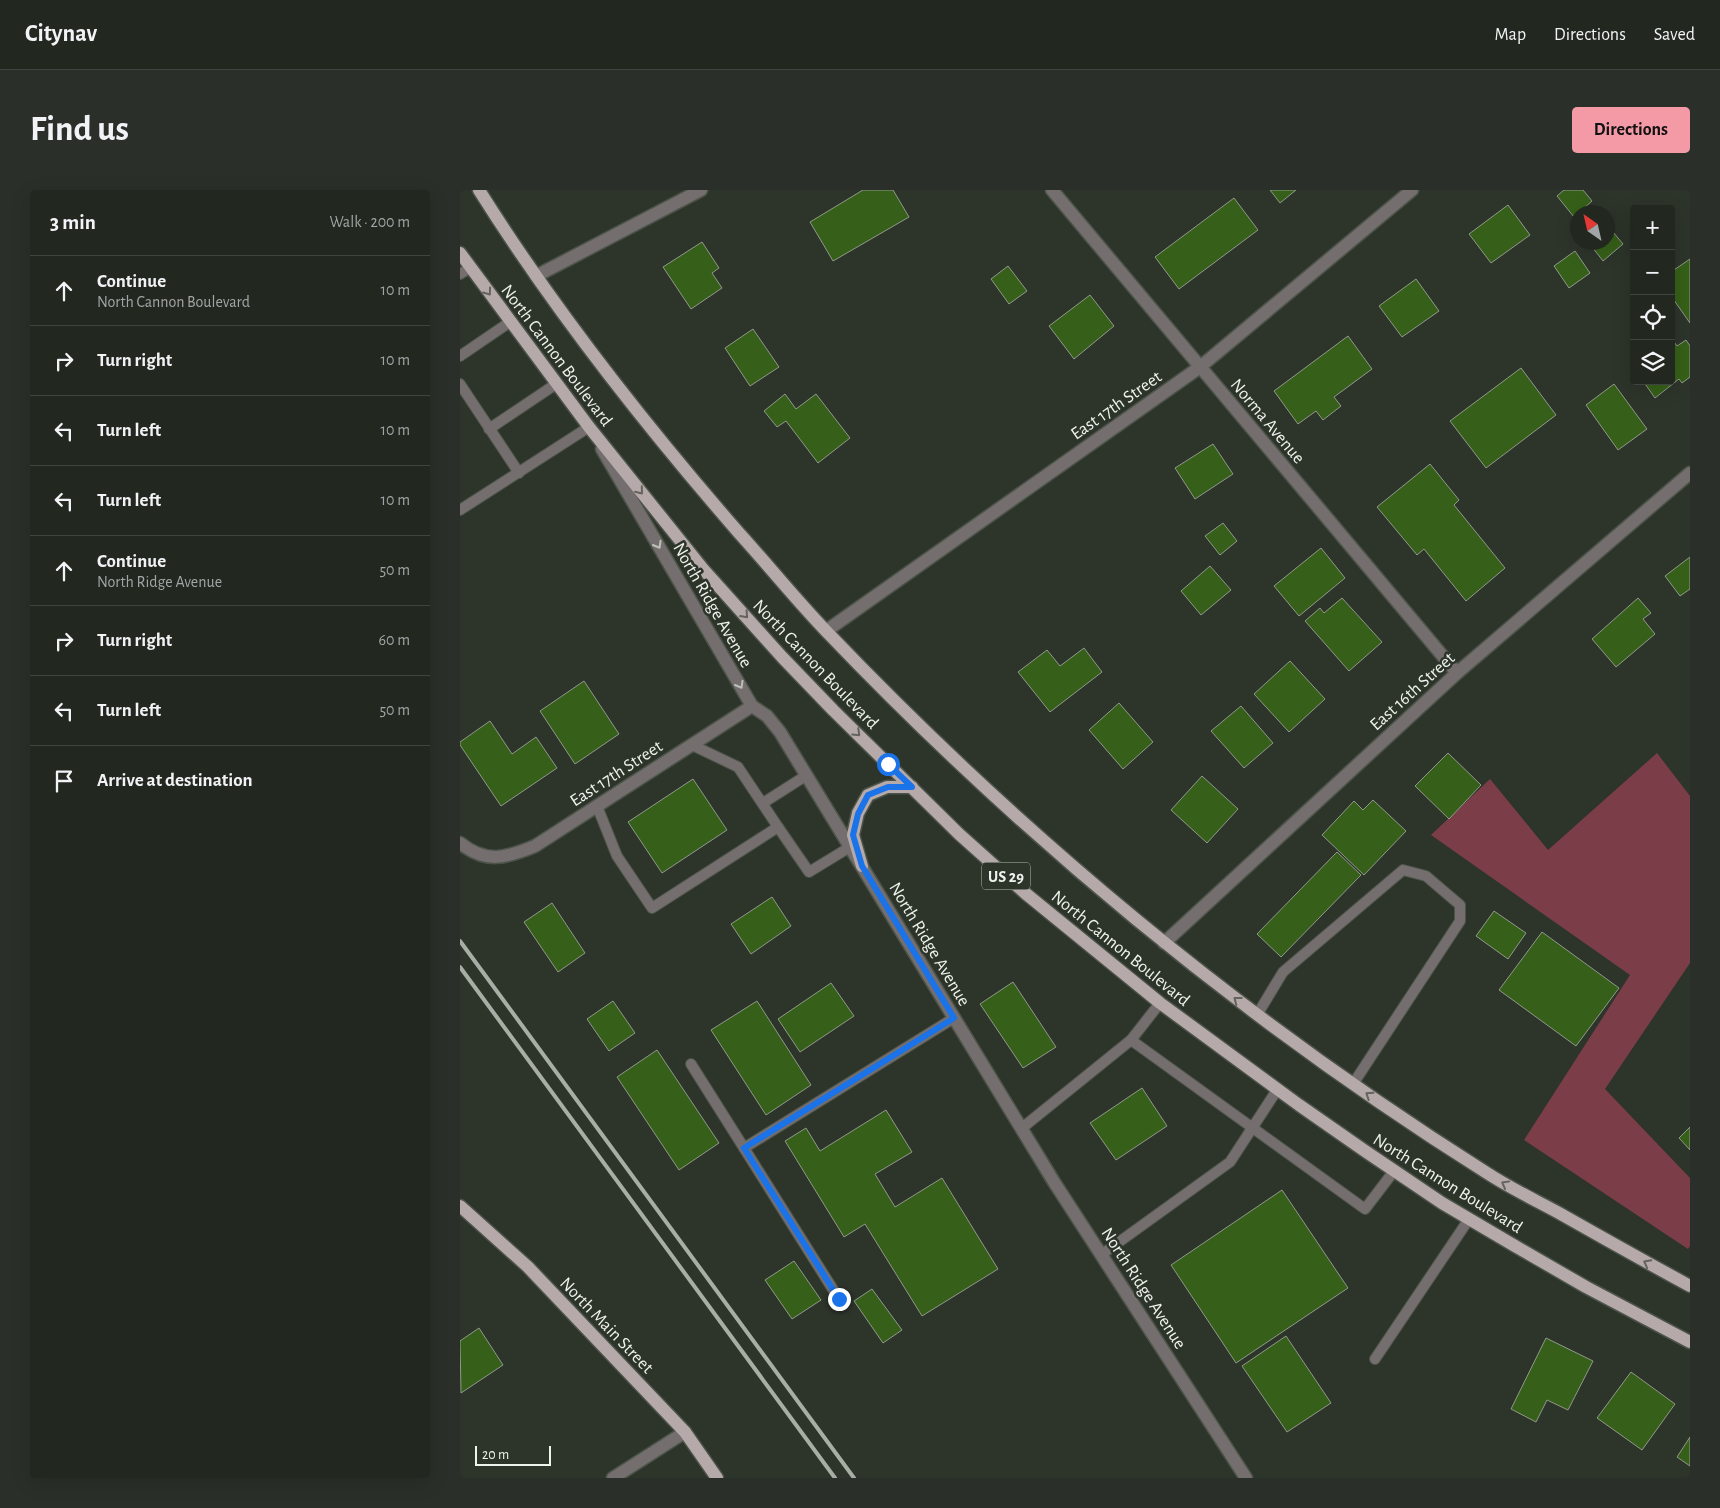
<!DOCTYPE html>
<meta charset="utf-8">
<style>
:root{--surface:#222720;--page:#2a2f29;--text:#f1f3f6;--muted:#a2a5a5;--line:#3f443e;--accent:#f49aa6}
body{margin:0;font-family:"Alegreya Sans",sans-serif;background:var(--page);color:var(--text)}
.controls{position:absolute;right:15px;top:15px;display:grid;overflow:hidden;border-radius:5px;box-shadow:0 5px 20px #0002}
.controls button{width:45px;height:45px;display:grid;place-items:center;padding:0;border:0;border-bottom:1px solid var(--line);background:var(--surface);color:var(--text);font:25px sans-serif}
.compass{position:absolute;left:1110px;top:15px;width:45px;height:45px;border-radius:50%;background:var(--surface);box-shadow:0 5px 20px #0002;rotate:326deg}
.scale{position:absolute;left:15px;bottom:12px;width:76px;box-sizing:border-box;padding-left:5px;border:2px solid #eff3ed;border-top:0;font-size:14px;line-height:18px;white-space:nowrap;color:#eff3ed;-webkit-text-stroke:4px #2d342a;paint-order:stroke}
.stop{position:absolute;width:15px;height:15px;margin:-11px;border:4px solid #1a73e8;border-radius:50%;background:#fff}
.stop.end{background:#1a73e8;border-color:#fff;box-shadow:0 1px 5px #0008}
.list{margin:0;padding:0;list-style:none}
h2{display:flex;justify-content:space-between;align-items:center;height:65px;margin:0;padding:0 20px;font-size:21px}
h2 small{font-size:16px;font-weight:400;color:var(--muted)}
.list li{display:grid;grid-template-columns:32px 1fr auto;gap:15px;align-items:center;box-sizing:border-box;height:70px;padding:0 20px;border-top:1px solid var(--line)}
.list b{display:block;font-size:19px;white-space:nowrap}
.list p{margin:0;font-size:16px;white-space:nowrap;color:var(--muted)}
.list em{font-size:16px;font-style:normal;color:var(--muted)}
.icon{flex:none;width:28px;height:28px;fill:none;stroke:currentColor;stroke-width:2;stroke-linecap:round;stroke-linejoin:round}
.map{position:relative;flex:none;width:1230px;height:1288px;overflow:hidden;border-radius:5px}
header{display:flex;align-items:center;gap:30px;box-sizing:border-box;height:70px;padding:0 25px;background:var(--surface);border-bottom:1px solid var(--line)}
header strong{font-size:24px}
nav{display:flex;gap:28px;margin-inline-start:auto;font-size:18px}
.intro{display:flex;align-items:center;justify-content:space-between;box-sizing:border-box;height:120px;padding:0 30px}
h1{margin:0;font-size:35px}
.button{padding:12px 22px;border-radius:5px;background:var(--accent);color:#111;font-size:18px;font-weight:700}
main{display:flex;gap:30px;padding:0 30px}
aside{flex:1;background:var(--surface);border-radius:5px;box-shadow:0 5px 20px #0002}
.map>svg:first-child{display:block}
.green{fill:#7b3e48}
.building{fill:#366019;stroke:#91988d}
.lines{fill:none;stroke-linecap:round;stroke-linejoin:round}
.service-casing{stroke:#4c5349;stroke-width:12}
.minor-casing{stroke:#4c5349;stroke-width:15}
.tertiary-casing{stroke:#4c5349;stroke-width:15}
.primary-casing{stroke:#4c5349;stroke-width:15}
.service{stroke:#746e6e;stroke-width:10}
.minor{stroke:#746e6e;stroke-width:12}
.tertiary{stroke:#746e6e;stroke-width:12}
.primary{stroke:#b6a9aa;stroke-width:12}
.rail{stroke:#a8ada6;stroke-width:4}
.oneway{stroke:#64635d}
.oneway2{stroke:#bebeba}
.route{stroke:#1a73e8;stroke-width:6}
.labels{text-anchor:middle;stroke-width:5;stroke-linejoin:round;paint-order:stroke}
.shield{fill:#2d342a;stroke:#b5bab2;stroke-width:1}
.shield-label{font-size:16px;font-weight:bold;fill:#eff3ed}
.street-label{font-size:18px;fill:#eff3ed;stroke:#2d342a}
</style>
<header>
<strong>Citynav</strong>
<nav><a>Map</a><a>Directions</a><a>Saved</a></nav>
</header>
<div class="intro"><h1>Find us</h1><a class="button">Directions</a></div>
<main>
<aside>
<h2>3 min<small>Walk · 200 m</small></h2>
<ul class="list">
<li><svg class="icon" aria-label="ahead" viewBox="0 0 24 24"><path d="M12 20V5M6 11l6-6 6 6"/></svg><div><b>Continue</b><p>North Cannon Boulevard</p></div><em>10 m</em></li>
<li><svg class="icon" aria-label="right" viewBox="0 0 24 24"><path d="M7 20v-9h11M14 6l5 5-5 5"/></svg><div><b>Turn right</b></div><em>10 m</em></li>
<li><svg class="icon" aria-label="left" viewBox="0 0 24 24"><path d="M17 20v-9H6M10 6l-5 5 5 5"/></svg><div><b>Turn left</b></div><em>10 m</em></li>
<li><svg class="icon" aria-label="left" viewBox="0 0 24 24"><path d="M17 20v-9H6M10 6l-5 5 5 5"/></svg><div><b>Turn left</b></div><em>10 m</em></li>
<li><svg class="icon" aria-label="ahead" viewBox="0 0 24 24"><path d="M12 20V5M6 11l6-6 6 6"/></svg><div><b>Continue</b><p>North Ridge Avenue</p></div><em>50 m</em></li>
<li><svg class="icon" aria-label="right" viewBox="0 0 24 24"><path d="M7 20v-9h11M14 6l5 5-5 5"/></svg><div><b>Turn right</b></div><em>60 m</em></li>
<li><svg class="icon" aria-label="left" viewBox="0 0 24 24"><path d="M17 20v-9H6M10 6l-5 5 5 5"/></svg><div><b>Turn left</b></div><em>50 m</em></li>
<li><svg class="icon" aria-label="arrive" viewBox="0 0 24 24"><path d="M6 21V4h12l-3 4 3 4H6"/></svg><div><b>Arrive at destination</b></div></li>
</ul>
</aside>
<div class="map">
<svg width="1230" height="1288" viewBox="0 0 1230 1288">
<rect width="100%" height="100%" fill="#2d342a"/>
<path class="green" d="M1197,563L1230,606V773L1145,899L1230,988V1056L1228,1059L1064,950L1170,785L971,645L1030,589L1088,660Z"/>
<g class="building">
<path d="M403,0H433L449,27L373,71L350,32Z"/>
<path d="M810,0H836L820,13Z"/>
<path d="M1104,0H1123L1132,11L1114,27L1097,6Z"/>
<path d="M774,8L798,40L719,99L695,67Z"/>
<path d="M1048,15L1070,45L1031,73L1009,44Z"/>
<path d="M1148,36L1163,54L1143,71L1129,53L1148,52Z"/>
<path d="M242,52L259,78L252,83L262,98L231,119L203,77Z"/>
<path d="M1115,61L1130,83L1109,98L1094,76Z"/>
<path d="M1230,69V133L1211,106V82Z"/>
<path d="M548,76L567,101L549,114L531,89Z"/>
<path d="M956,89L979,121L942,147L919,116Z"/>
<path d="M630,105L654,136L614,169L589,136Z"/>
<path d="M293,139L319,177L290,196L265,158Z"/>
<path d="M888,146L912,179L874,207L881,216L863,230L856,221L838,234L814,201Z"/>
<path d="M1211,148L1217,156L1226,150L1230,156V187L1222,193L1219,189L1195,208L1183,191H1211Z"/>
<path d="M1061,178L1096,225L1026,278L990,231Z"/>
<path d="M1154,194L1187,239L1158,260L1126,215Z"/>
<path d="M325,204L336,219L356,204L390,248L358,273L326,231L317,237L304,221Z"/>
<path d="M753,254L773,284L735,309L715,278Z"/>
<path d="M970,274L999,310L994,315L1045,378L1006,411L964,359L957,365L917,317Z"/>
<path d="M763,333L777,351L760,365L745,346Z"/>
<path d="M861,358L885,388L839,426L814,396Z"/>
<path d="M1230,367V399L1220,406L1205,386Z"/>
<path d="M750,376L771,400L741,425L721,401Z"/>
<path d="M882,408L922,452L889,481L845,431L860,418L864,423Z"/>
<path d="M1178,408L1191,423L1183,429L1195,444L1156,477L1132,449Z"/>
<path d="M624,458L642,482L590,522L558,482L587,460L600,476Z"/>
<path d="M830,471L865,509L829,542L794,504Z"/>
<path d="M124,491L159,544L115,574L80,521Z"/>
<path d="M659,513L693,552L663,579L629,540Z"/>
<path d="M781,516L813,553L784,578L751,541Z"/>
<path d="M30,531L52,564L76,547L97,578L41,616L0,555V552Z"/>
<path d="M988,563L1021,595L989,629L955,596Z"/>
<path d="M742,586L778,619L747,653L711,620Z"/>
<path d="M233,589L267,640L202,683L168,632Z"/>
<path d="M913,610L946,641L904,685L862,645L894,611L903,620Z"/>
<path d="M877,662L901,685L821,767L797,744Z"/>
<path d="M312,707L331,736L291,764L271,734Z"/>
<path d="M92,713L125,763L98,782L64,732Z"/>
<path d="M1034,721L1066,743L1048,769L1016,746Z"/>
<path d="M1082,742L1159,798L1116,856L1039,800Z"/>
<path d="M553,792L596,857L563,878L520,814Z"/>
<path d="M371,793L394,826L340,862L318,829Z"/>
<path d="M153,811L175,843L149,861L127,829Z"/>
<path d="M297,811L351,895L306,925L251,840Z"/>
<path d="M197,860L259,953L219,980L157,887Z"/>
<path d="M682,898L707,936L656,970L630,933Z"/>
<path d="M426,920L452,962L415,984L435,1017L482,988L538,1079L462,1126L405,1034L384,1047L325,951L346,938L360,961Z"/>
<path d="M1230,937V960L1219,948Z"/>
<path d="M822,1000L888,1098L776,1173L711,1075Z"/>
<path d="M334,1071L361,1110L332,1129L305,1090Z"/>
<path d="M412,1099L442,1140L423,1153L394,1111Z"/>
<path d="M19,1138L43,1175L1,1203L0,1151Z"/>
<path d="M826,1146L871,1213L827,1242L782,1176Z"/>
<path d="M1086,1148L1133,1171L1108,1220L1087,1210L1076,1232L1051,1219Z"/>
<path d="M1171,1182L1215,1214L1182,1260L1137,1228Z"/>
<path d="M1230,1247V1276L1217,1267Z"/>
</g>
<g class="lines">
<g class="service-casing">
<g id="service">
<path d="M0,84L10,78"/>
<path d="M0,166L50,132"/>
<path d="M0,194L59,283"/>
<path d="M29,239L96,194"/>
<path d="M0,320L129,237"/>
<path d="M303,613L347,585"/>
<path d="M137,616L157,666L192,718L318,637L278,577L232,555"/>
<path d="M318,637L349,682L390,657"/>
<path d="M700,813L671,850L905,1019L934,981"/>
<path d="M797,825L823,782L943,680L966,686L1000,715V731L893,894"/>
<path d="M231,874L284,958L494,828"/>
<path d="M562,938L671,850"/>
<path d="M284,958L379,1109"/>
<path d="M641,1065L770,972L817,900"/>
<path d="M915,1169L1009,1029"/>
</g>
</g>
<g class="minor-casing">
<g id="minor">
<path d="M592,0L997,483"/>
<path d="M76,86L241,0"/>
<path d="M366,441L740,177L952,0"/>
<path d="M0,653C26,674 46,668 75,656L292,516L142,259"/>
<path d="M704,753L997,483L1230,283"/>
<path d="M153,1288L225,1242"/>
</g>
</g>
<g class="tertiary-casing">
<path id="tertiary" d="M292,516L307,526L320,542L594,992L786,1288"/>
</g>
<g class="primary-casing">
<g id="primary">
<path d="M19,0C95,121 185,235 279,343C309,376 337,411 368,443C564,648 786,831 1027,983C1050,998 1075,1010 1099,1023C1143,1048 1186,1072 1230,1096"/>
<path d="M0,63L129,237L243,379L322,467L373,520L499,644L565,703L700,813L839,915L905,961L982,1013L1055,1056L1126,1097L1230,1152"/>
<path d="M402,676L393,645L398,623L408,605L427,597H452"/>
<path d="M0,1016L68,1077L225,1242L257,1288"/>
</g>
</g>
<use href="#service" class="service"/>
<use href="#minor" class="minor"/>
<use href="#tertiary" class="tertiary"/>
<use href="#primary" class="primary"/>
<g class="rail">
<path d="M0,751L394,1288"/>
<path d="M0,777L375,1288"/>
</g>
</g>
<defs><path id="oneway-chevron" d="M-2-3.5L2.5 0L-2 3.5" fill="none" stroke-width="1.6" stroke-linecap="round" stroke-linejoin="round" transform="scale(1.25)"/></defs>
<g class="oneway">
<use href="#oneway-chevron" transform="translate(28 102) rotate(54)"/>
<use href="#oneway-chevron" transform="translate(180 301) rotate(51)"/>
<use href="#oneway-chevron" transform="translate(285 425) rotate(48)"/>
<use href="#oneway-chevron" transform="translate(397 543) rotate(44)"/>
<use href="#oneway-chevron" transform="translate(777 810) rotate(-142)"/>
<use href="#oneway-chevron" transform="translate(909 905) rotate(-146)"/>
<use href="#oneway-chevron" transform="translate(1045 994) rotate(-151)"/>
<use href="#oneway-chevron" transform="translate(1187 1073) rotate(-152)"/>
</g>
<g class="oneway2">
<use href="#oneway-chevron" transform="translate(198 355) rotate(60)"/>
<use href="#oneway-chevron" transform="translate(280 495) rotate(60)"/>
</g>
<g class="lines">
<path class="route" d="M379,1109L284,958L494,828L402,676L393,645L398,624L408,605L428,597H452L428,574"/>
</g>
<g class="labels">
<rect class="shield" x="522" y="672.5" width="48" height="27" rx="4"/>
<g class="shield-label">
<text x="546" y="692">US 29</text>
</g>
<g class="street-label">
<text transform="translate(97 165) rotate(53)" y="6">North Cannon Boulevard</text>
<text transform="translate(656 215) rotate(-35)" y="6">East 17th Street</text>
<text transform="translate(808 231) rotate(50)" y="6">Norma Avenue</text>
<text transform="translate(253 415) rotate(60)" y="6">North Ridge Avenue</text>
<text transform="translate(356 474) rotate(46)" y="6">North Cannon Boulevard</text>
<text transform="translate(952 501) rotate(-42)" y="6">East 16th Street</text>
<text transform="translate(156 583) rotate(-33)" y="6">East 17th Street</text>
<text transform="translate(470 754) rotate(59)" y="6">North Ridge Avenue</text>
<text transform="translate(661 758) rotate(39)" y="6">North Cannon Boulevard</text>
<text transform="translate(988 993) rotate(32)" y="6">North Cannon Boulevard</text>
<text transform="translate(684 1098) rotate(57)" y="6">North Ridge Avenue</text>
<text transform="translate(147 1135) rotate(46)" y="6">North Main Street</text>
</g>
</g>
</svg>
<div class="controls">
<button>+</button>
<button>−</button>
<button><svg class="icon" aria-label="locate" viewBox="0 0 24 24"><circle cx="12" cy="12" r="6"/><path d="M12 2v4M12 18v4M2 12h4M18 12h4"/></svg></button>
<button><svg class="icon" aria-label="layers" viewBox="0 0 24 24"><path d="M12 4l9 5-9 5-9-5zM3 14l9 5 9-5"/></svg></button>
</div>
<svg class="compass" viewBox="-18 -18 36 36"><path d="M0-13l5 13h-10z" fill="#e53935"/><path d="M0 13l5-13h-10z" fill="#a2a5a5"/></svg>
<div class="scale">20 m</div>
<div class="stop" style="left:428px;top:574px"></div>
<div class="stop end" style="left:379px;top:1109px"></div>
</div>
</main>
